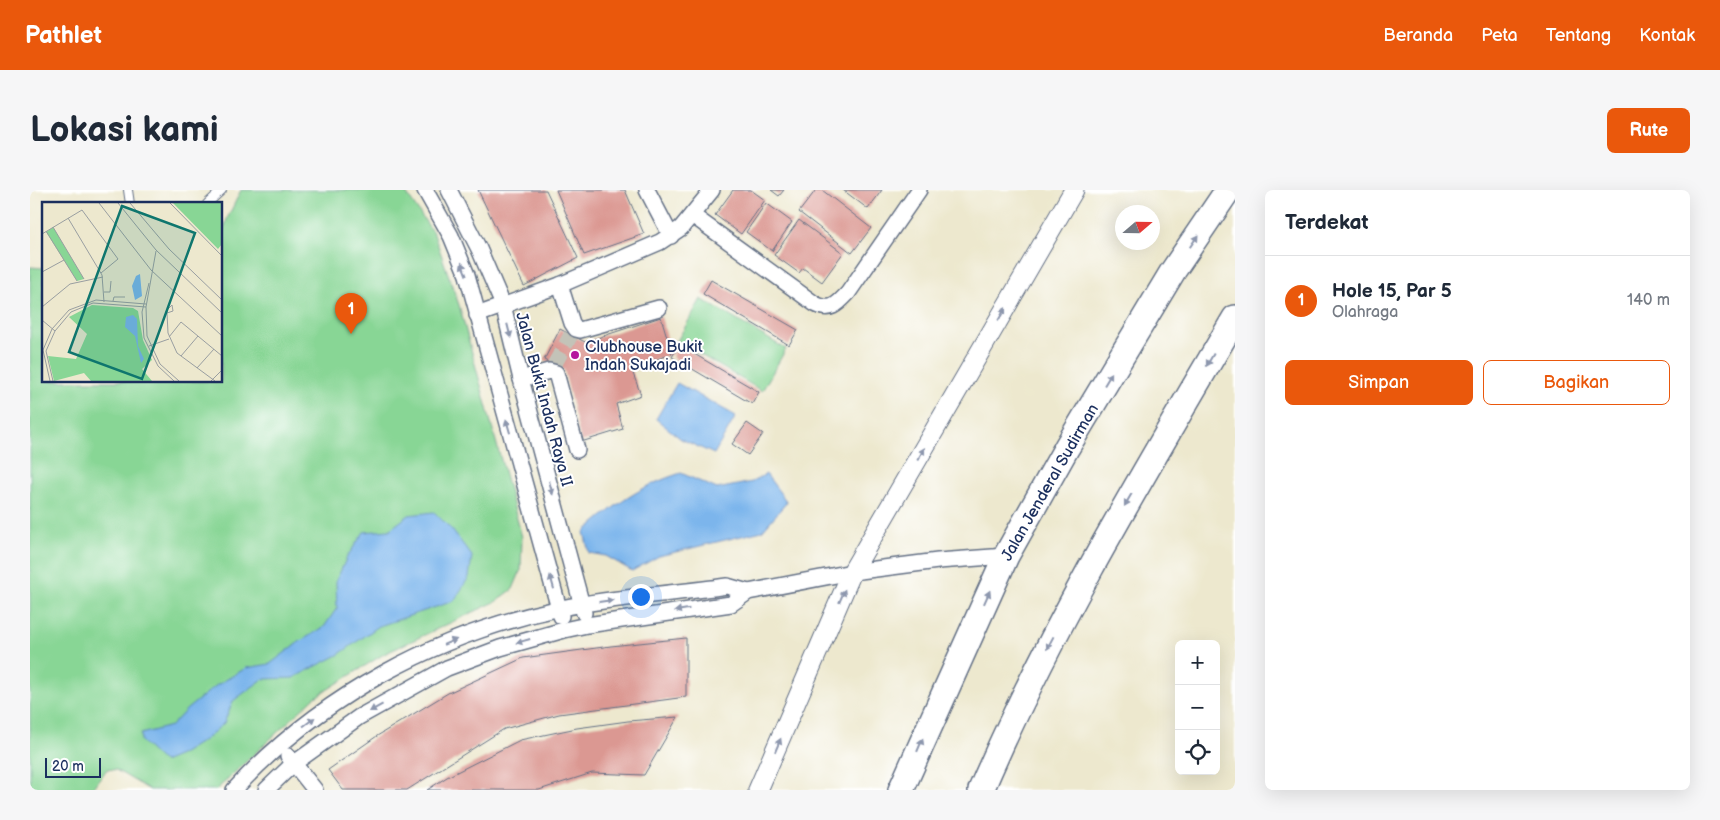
<!DOCTYPE html>
<html lang="id">
<meta charset="utf-8">
<style>
:root{--surface:#fff;--page:#f6f6f7;--text:#1f2937;--muted:#747a83;--line:#e0e1e3;--accent:#ea580c}
body{margin:0;font-family:"Balsamiq Sans",sans-serif;background:var(--page);color:var(--text)}
.controls{position:absolute;right:15px;bottom:15px;display:grid;overflow:hidden;border-radius:8px;box-shadow:0 5px 20px #0002}
.controls button{width:45px;height:45px;display:grid;place-items:center;padding:0;border:0;border-bottom:1px solid var(--line);background:var(--surface);color:var(--text);font:25px sans-serif}
.compass{position:absolute;left:1085px;top:15px;width:45px;height:45px;border-radius:50%;background:var(--surface);box-shadow:0 5px 20px #0002;rotate:70deg}
.scale{position:absolute;left:15px;bottom:12px;width:56px;box-sizing:border-box;padding-left:5px;border:2px solid #1b2f5e;border-top:0;font-size:14px;line-height:18px;white-space:nowrap;color:#1b2f5e;-webkit-text-stroke:4px #fff;paint-order:stroke}
.you{position:absolute;left:610px;top:406px;width:18px;height:18px;margin:-12px;border:4px solid #fff;border-radius:50%;background:#1a73e8;box-shadow:0 0 0 8px #1a73e833}
.badge{display:grid;place-items:center;width:32px;height:32px;border-radius:50%;background:var(--accent);color:#fff;font-size:16px;font-weight:700}
.pin{position:absolute;translate:-50% -41px;filter:drop-shadow(0 1px 2px #0008)}
.pin::after{content:'';position:absolute;top:26px;width:18px;height:15px;background:inherit;clip-path:polygon(0 0,100% 0,50% 100%)}
.list{margin:0;padding:0;list-style:none}
h2{display:flex;justify-content:space-between;align-items:center;height:65px;margin:0;padding:0 20px;font-size:21px}
h2 small{font-size:16px;font-weight:400;color:var(--muted)}
.list li{display:grid;grid-template-columns:32px 1fr auto;gap:15px;align-items:center;box-sizing:border-box;height:90px;padding:0 20px;border-top:1px solid var(--line)}
.list b{display:block;font-size:19px;white-space:nowrap}
.list p{margin:0;font-size:16px;white-space:nowrap;color:var(--muted)}
.list em{font-size:16px;font-style:normal;color:var(--muted)}
.actions{display:flex;gap:10px;padding:15px 20px}
.actions a{flex:1;padding:11px 0;border:1px solid var(--accent);border-radius:8px;text-align:center;font-size:18px;color:var(--accent)}
.actions .main{background:var(--accent);color:#fff}
.icon{flex:none;width:28px;height:28px;fill:none;stroke:currentColor;stroke-width:2;stroke-linecap:round;stroke-linejoin:round}
.map{position:relative;flex:none;width:1205px;height:600px;overflow:hidden;border-radius:8px}
header{display:flex;align-items:center;gap:30px;box-sizing:border-box;height:70px;padding:0 25px;background:var(--accent);color:#fff}
header strong{font-size:24px}
nav{display:flex;gap:28px;margin-inline-start:auto;font-size:18px}
.intro{display:flex;align-items:center;justify-content:space-between;box-sizing:border-box;height:120px;padding:0 30px}
h1{margin:0;font-size:35px}
.button{padding:12px 22px;border-radius:8px;background:var(--accent);color:#fff;font-size:18px;font-weight:700}
main{display:flex;gap:30px;padding:0 30px}
aside{flex:1;background:var(--surface);border-radius:8px;box-shadow:0 5px 20px #0002}
.map>svg:first-child{display:block}
.green{fill:#88d695;stroke:#52827a}
.water{fill:#7bb5ec;stroke:#4b72a5}
.building{fill:#db9892}
.lines{fill:none;stroke-linecap:round;stroke-linejoin:round}
.minor-tunnel{stroke:#c3c3b8;stroke-width:15;stroke-dasharray:15 8;stroke-linecap:butt}
.service-casing{stroke:#647085;stroke-width:10}
.minor-casing{stroke:#647085;stroke-width:18}
.tertiary-casing{stroke:#647085;stroke-width:21}
.trunk-casing{stroke:#647085;stroke-width:28}
.service{stroke:#fff;stroke-width:8}
.minor{stroke:#fff;stroke-width:15}
.tertiary{stroke:#fff;stroke-width:19}
.trunk{stroke:#fff;stroke-width:25}
.oneway{fill:#8d97ae}
.poi-dot{fill:#b5179e;stroke:#fff;stroke-width:2}
.labels{text-anchor:middle;stroke-width:4;stroke-linejoin:round;paint-order:stroke}
.poi-label{font-size:16px;fill:#1b2f5e;stroke:#fff;text-anchor:start}
.street-label{font-size:16px;fill:#1b2f5e;stroke:#fff}
.inset-road{fill:none;stroke:#999ea1;stroke-width:1}
.view{fill:#0f766e;fill-opacity:0.15;stroke:#0f766e;stroke-width:2.5}
.inset-edge{fill:none;stroke:#1b2f5e;stroke-width:2.5}
</style>
<header>
<strong>Pathlet</strong>
<nav><a>Beranda</a><a>Peta</a><a>Tentang</a><a>Kontak</a></nav>
</header>
<div class="intro"><h1>Lokasi kami</h1><a class="button">Rute</a></div>
<main>
<div class="map">
<svg width="1205" height="600" viewBox="0 0 1205 600">
<rect width="100%" height="100%" fill="#fff"/>
<filter id="ink" filterUnits="userSpaceOnUse"><feTurbulence type="fractalNoise" baseFrequency=".02" numOctaves="2"/><feDisplacementMap in="SourceGraphic" scale="10" xChannelSelector="R" yChannelSelector="G"/><feConvolveMatrix kernelMatrix="1 2 1 2 8 2 1 2 1" color-interpolation-filters="sRGB"/></filter>
<filter id="wash" filterUnits="userSpaceOnUse"><feTurbulence type="fractalNoise" baseFrequency=".0096" numOctaves="4" result="noise"/><feDisplacementMap in="SourceGraphic" scale="20" xChannelSelector="R" yChannelSelector="G"/><feGaussianBlur stdDeviation="1.12" result="paint"/><feColorMatrix in="noise" values="0 0 0 0 0 0 0 0 0 0 0 0 0 0 0 0 0 1.4 0 .05"/><feComposite in="paint" operator="in"/></filter>
<g filter="url(#wash)">
<rect width="100%" height="100%" fill="#ede8ce"/>
<g class="green">
<path d="M211,0H374L404,44L429,115L492,347L491,380L483,399L467,411L354,464L284,508L186,600H120L86,580L77,579L62,600H0V77L14,78V191H191V49L197,29Z"/>
<path d="M671,109L756,159L732,201L647,151Z"/>
</g>
<g class="water">
<path d="M647,193L706,226L684,264L651,249L626,229Z"/>
<path d="M651,283L687,299L722,292L736,284L757,312L732,341L629,366L602,381L576,366L559,363L554,342C586,314 610,296 651,283Z"/>
<path d="M404,322L422,340L442,366L439,387L424,411L349,436L308,465L263,488L233,489L203,511L194,533L176,549L150,565L133,572L111,551V544L141,536L157,519L187,495L216,478L240,474L269,452L294,437L307,418L306,391L317,367L334,342L359,340L379,325Z"/>
</g>
<g id="blocks">
<g class="building">
<path d="M448,0H516L548,68L494,96Z"/>
<path d="M526,0H595L614,44L554,65Z"/>
<path d="M703,0H721L735,10L711,44L685,25Z"/>
<path d="M741,0H754L749,6Z"/>
<path d="M786,0H792L841,38L822,63L769,22Z"/>
<path d="M813,0H852L838,19Z"/>
<path d="M736,13L762,32L742,61L716,42Z"/>
<path d="M769,30L813,63L792,92L773,78L769,83L744,65Z"/>
<path d="M681,90L768,140L759,155L673,104Z"/>
<path d="M631,127L642,164L601,178L611,205L586,214L593,239L551,252L534,180L514,170L530,139L555,152Z"/>
<path d="M649,155L729,202L722,214L642,167Z"/>
<path d="M717,233L733,244L718,265L702,254Z"/>
<path d="M656,448V507L529,524L474,539L377,600H313L298,580L347,546L418,503L493,468L581,456Z"/>
<path d="M648,527L614,585L562,583L509,600H397L417,587L490,550L547,538L598,531Z"/>
</g>
</g>
</g>
<g filter="url(#ink)">
<use href="#blocks" fill-opacity="0" stroke="#647085" stroke-width="1"/>
<g class="lines">
<path class="minor-tunnel" d="M524,175L541,145"/>
<g class="service-casing">
<g id="service">
<path d="M98,0L100,14"/>
<path d="M177,14L192,0"/>
</g>
</g>
<g class="minor-casing">
<g id="minor">
<path d="M395,0L421,46L437,85L531,426"/>
<path d="M419,0L449,59L473,115L491,189L554,423"/>
<path d="M617,0L641,46"/>
<path d="M662,25L785,114C800,122 807,115 818,103L889,0"/>
<path d="M530,95L542,133L546,139L550,140L629,118"/>
<path d="M447,125L530,95L630,52L651,38L682,0"/>
<path d="M491,189L519,181L526,183L547,260"/>
<path d="M258,566L285,600"/>
<path d="M204,600C289,507 408,443 531,418C585,407 642,404 697,396L718,402"/>
<path d="M236,600L263,574L329,527L417,478L470,458L534,440L557,435L701,414L718,402L822,382L908,371L976,366"/>
</g>
</g>
<g class="tertiary-casing">
<path id="tertiary" d="M728,600L822,382L1044,0"/>
</g>
<g class="trunk-casing">
<g id="trunk">
<path d="M871,600L976,366L1037,257L1143,81L1198,0"/>
<path d="M951,600C1022,435 1114,283 1205,128"/>
</g>
</g>
<use href="#service" class="service"/>
<use href="#minor" class="minor"/>
<use href="#tertiary" class="tertiary"/>
<use href="#trunk" class="trunk"/>
</g>
<defs><path id="oneway-solid" d="M-6-.8H1V-3.2L6.5 0L1 3.2V.8H-6Z" transform="scale(1.25)"/></defs>
<g class="oneway">
<use href="#oneway-solid" transform="translate(1164 51) rotate(-56)"/>
<use href="#oneway-solid" transform="translate(434 79) rotate(-111)"/>
<use href="#oneway-solid" transform="translate(972 124) rotate(-60)"/>
<use href="#oneway-solid" transform="translate(479 141) rotate(76)"/>
<use href="#oneway-solid" transform="translate(1180 170) rotate(120)"/>
<use href="#oneway-solid" transform="translate(1078 189) rotate(-59)"/>
<use href="#oneway-solid" transform="translate(478 236) rotate(-106)"/>
<use href="#oneway-solid" transform="translate(891 264) rotate(-60)"/>
<use href="#oneway-solid" transform="translate(521 298) rotate(75)"/>
<use href="#oneway-solid" transform="translate(1098 310) rotate(120)"/>
<use href="#oneway-solid" transform="translate(522 392) rotate(-106)"/>
<use href="#oneway-solid" transform="translate(812 406) rotate(-67)"/>
<use href="#oneway-solid" transform="translate(957 407) rotate(-66)"/>
<use href="#oneway-solid" transform="translate(576 411) rotate(-7)"/>
<use href="#oneway-solid" transform="translate(652 420) rotate(171)"/>
<use href="#oneway-solid" transform="translate(493 451) rotate(164)"/>
<use href="#oneway-solid" transform="translate(420 452) rotate(-22)"/>
<use href="#oneway-solid" transform="translate(1020 453) rotate(118)"/>
<use href="#oneway-solid" transform="translate(346 518) rotate(151)"/>
<use href="#oneway-solid" transform="translate(279 532) rotate(-37)"/>
<use href="#oneway-solid" transform="translate(748 555) rotate(-67)"/>
<use href="#oneway-solid" transform="translate(890 555) rotate(-67)"/>
</g>
</g>
<circle class="poi-dot" cx="545" cy="165" r="5"/>
<g class="labels">
<g class="poi-label">
<text x="555" y="162">Clubhouse Bukit<tspan x="555" dy="18">Indah Sukajadi</tspan></text>
</g>
<g class="street-label">
<text transform="translate(515 209) rotate(75)" y="6">Jalan Bukit Indah Raya II</text>
<text transform="translate(1019 292) rotate(-60)" y="6">Jalan Jenderal Sudirman</text>
</g>
</g>
<g transform="translate(12 12)">
<rect width="180" height="180" fill="#ede8ce"/>
<path d="M131,1H180V42L176,47ZM11,25L42,77L35,79L4,30ZM50,103L91,106L96,109L101,138L110,158L100,167L110,179H49L42,171L12,179L6,154L34,157L45,132L27,115Z" fill="#88d695"/>
<path d="M98,72L100,94L93,98L90,84L94,74ZM91,113L95,117L96,144L102,157L99,161L93,134L83,125L84,115Z" fill="#7bb5ec"/>
<path class="inset-road" d="M57,1L109,68L180,134M76,1L114,48L180,111M88,1L127,47L180,98M128,1L180,54M26,16L60,73L62,100M11,25L42,77M4,29L35,79M0,32L40,8L76,57L59,71M114,49L104,105L105,134L118,162L137,179M0,70L22,58M107,81L100,110L102,136L116,164L132,179M62,90H68L69,79M71,99L72,95H83M0,105L28,82L61,75M125,111L131,109L130,103L125,108V111L126,131L135,151L173,179M0,118L13,129M127,135L139,120L180,154M107,144L127,137M139,154L156,134M155,166L172,147M8,179L1,148L10,127L27,108L54,98L104,102M11,179L4,149L13,129L29,110L51,101L104,105M169,179L180,168"/>
<path class="view" d="M80,4L153,31L100,177L27,150Z"/>
<rect width="180" height="180" class="inset-edge"/>
</g>
</svg>
<div class="controls">
<button>+</button>
<button>−</button>
<button><svg class="icon" aria-label="locate" viewBox="0 0 24 24"><circle cx="12" cy="12" r="6"/><path d="M12 2v4M12 18v4M2 12h4M18 12h4"/></svg></button>
</div>
<svg class="compass" viewBox="-18 -18 36 36"><path d="M0-13l5 13h-10z" fill="#e53935"/><path d="M0 13l5-13h-10z" fill="#747a83"/></svg>
<div class="scale">20 m</div>
<div class="you"></div>
<div class="pin badge" style="left:321px;top:144px">1</div>
</div>
<aside>
<h2>Terdekat<small></small></h2>
<ul class="list">
<li><span class="badge">1</span><div><b>Hole 15, Par 5</b><p>Olahraga</p></div><em>140 m</em></li>
</ul>
<div class="actions"><a class="main">Simpan</a><a>Bagikan</a></div>
</aside>
</main>
